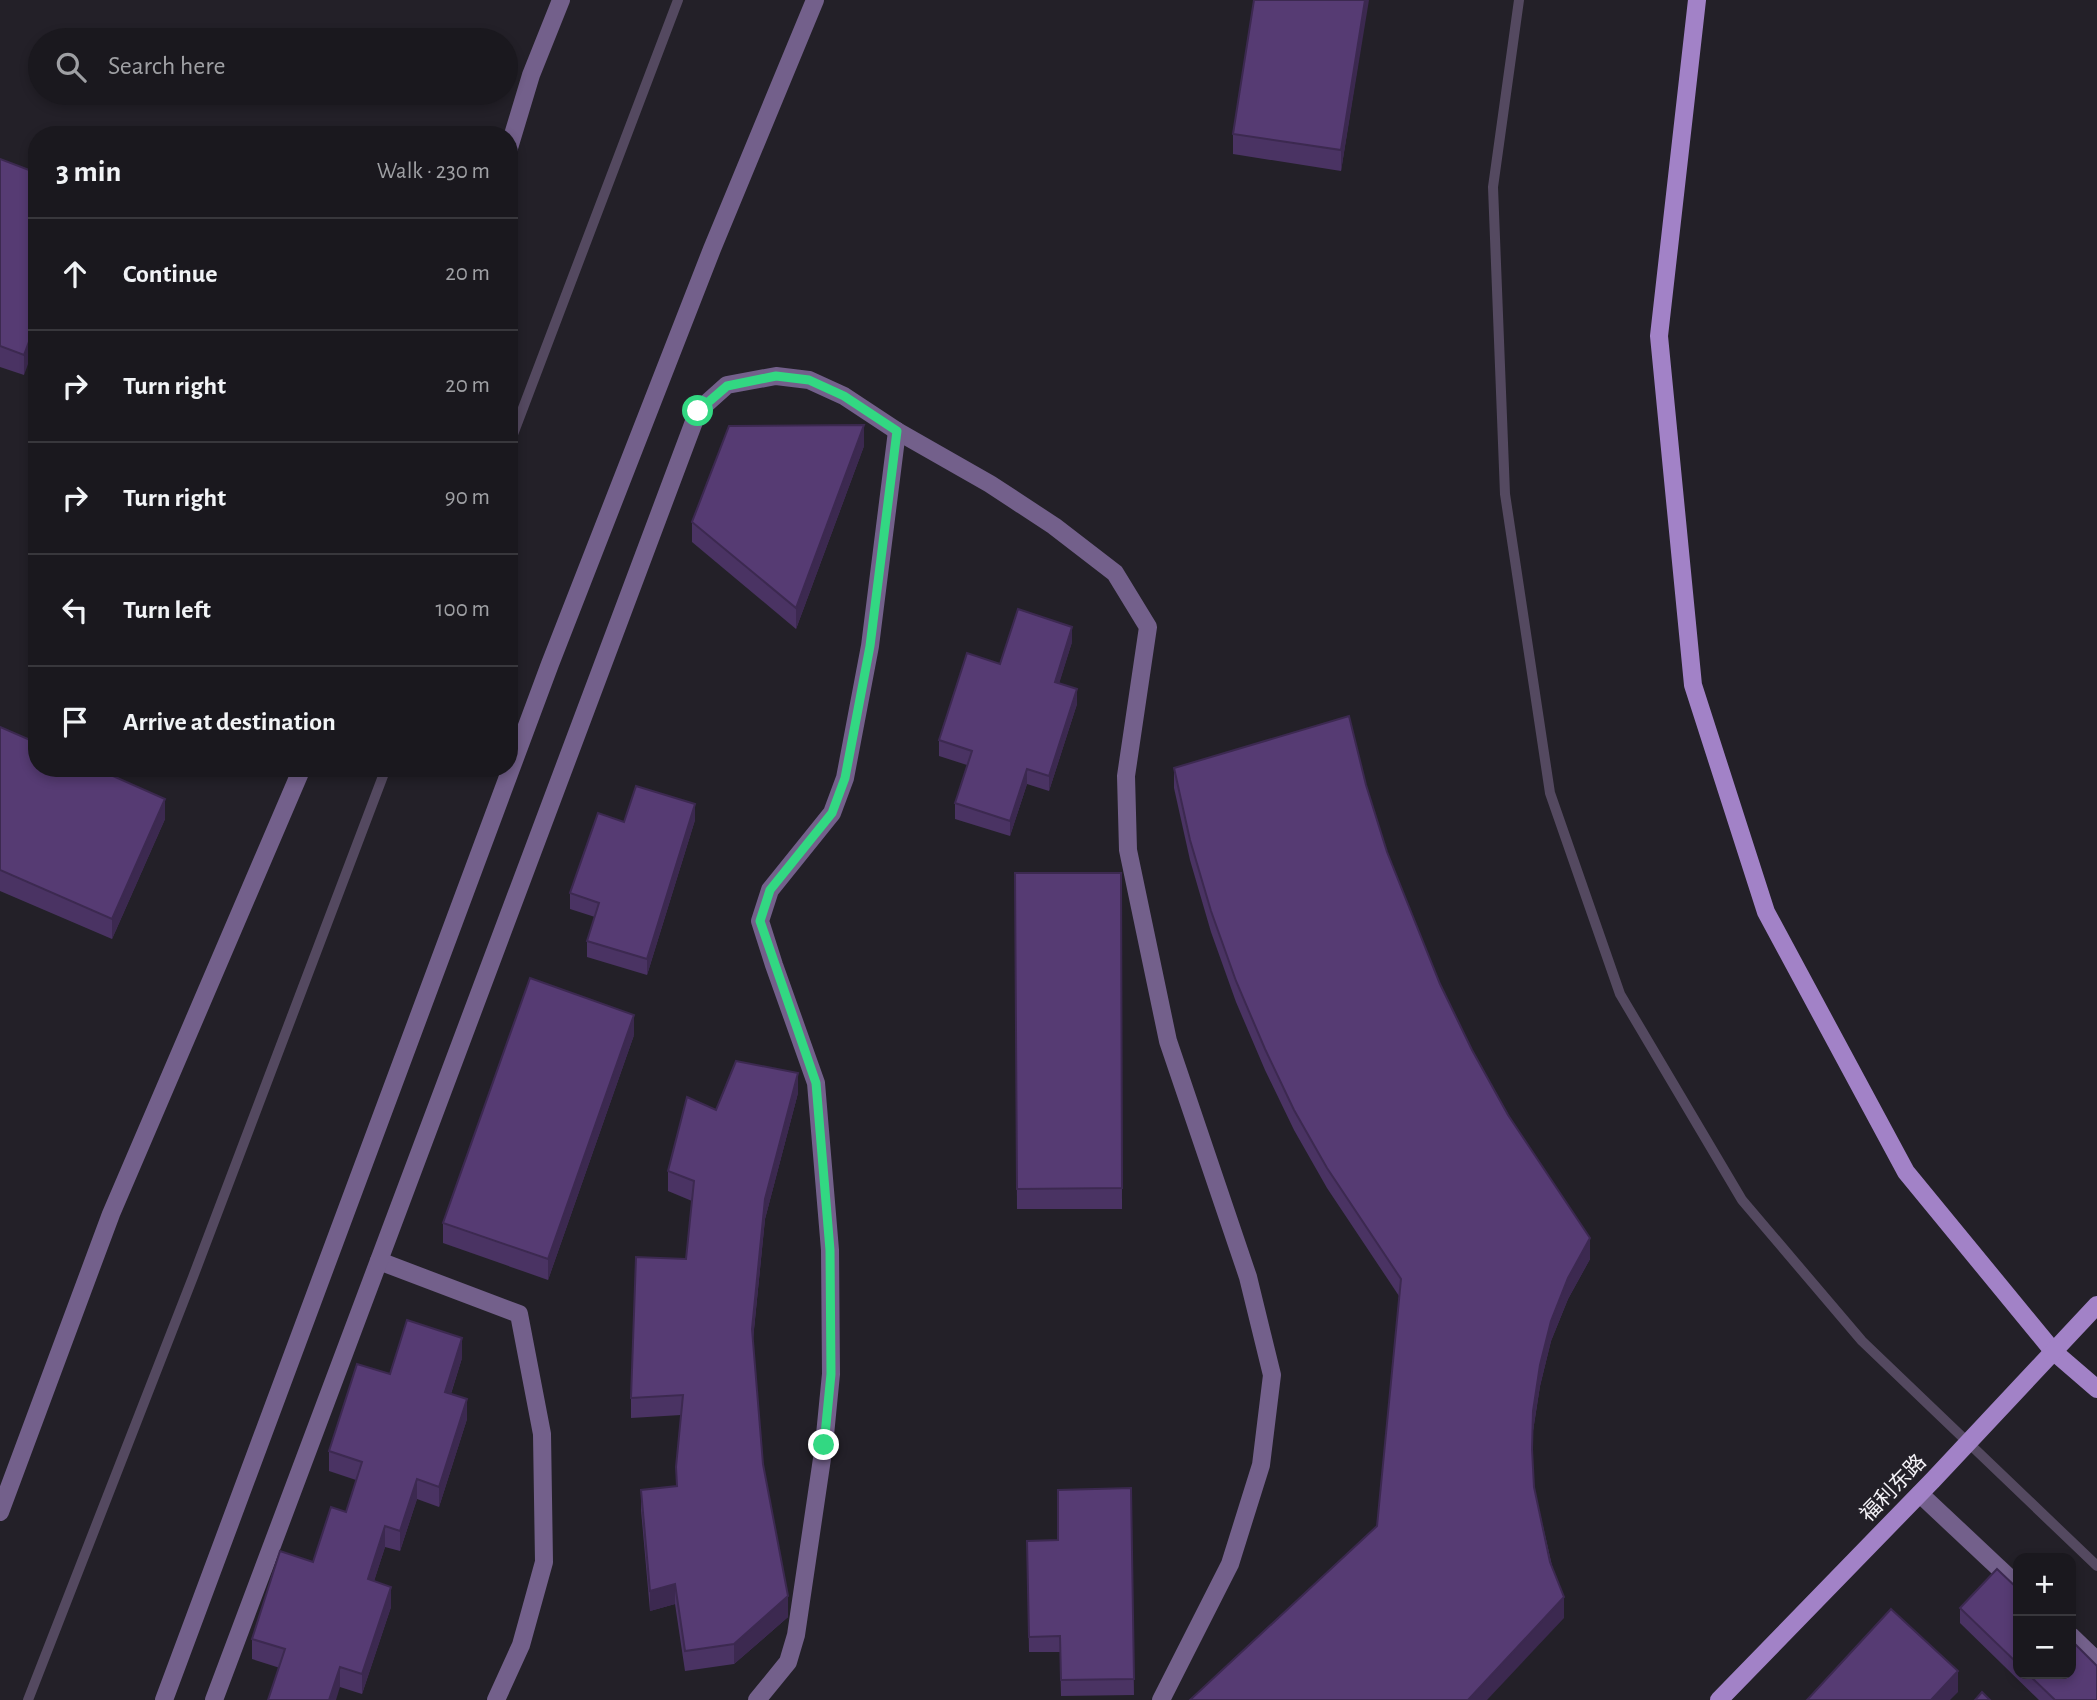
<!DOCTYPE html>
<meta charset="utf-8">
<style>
:root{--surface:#1a181e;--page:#232127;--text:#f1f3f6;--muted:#9fa0a4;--line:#38373c}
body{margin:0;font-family:"Alegreya Sans","Noto Sans SC",sans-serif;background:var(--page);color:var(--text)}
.controls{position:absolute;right:21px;bottom:21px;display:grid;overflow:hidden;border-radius:14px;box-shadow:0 4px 10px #0003}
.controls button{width:63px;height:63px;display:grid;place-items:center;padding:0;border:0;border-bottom:2px solid var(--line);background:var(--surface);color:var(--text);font:35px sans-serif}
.stop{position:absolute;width:21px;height:21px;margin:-16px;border:5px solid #32d882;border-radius:50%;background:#fff}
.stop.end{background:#32d882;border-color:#fff;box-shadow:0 2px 7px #0008}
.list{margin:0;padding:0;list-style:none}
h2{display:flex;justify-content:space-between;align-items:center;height:91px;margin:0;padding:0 28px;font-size:30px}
h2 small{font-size:23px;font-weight:400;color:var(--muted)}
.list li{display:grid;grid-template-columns:46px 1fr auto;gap:21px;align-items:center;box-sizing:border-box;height:112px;padding:0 28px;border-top:2px solid var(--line)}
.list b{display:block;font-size:26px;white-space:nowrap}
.list em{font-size:23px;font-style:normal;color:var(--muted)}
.icon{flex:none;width:38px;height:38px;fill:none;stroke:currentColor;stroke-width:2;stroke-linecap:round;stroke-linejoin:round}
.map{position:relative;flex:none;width:2097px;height:1700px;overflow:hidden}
.search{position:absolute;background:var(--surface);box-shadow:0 4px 10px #0003;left:28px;top:28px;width:490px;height:77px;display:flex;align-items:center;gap:18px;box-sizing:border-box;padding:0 24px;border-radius:38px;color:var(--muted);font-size:26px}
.panel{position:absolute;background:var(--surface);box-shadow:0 4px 10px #0003;left:28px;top:126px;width:490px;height:651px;border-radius:28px}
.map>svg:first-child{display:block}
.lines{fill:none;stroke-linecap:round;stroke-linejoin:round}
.stream{stroke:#544960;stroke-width:10}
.lane{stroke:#73608b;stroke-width:18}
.street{stroke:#73608b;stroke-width:18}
.secondary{stroke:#a282c7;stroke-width:18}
.wall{fill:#4a3363}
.shaded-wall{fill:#3c2950}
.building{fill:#563b73;stroke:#3c2950;stroke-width:2}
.route{stroke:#32d882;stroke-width:9}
.labels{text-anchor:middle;stroke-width:6;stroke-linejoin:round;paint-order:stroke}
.street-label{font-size:21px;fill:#f4f2f7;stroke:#232028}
</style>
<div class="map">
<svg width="2097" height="1700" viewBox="0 0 2097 1700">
<rect width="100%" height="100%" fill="#232028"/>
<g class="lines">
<g class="stream">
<path d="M1519,0L1493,187L1505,494L1550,793L1620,994L1742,1200L1862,1341L2097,1566"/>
<path d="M509,445L678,0"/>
<path d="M28,1700L193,1277L386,768"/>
</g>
<g class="lane">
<path d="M1920,1494L2018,1586"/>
<path d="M2071,1636L2097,1661"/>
</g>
<g class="street">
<path d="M509,148L531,75L561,0"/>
<path d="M379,1261L519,1314L542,1434L544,1562L521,1645L496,1700"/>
<path d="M0,1512L111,1214L302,768"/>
<path d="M164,1700L550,664L712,249L815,0"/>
<path d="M214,1700L698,411L727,385L776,376L809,380L844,396L897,431L990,484L1054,526L1115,573L1148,627L1126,776L1128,850L1168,1041L1248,1277L1272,1375L1261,1465L1230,1564L1161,1700"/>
<path d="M757,1700L788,1662L796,1635L824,1445L831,1374L830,1250L816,1083L774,965L760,921L770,890L832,813L845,778L870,646L897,431"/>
</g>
<g class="secondary">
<path d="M1697,0L1659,336L1693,685L1766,912L1906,1172L2053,1351L2097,1389"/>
<path d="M1719,1700L1933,1480L2097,1305"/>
</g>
</g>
<g class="wall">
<path d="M1366,13L1341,171L1233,154V134Z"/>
<path d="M0,159L37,173L24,375L0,367Z"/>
<path d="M864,446L796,629L692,542V522Z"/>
<path d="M1072,642L1059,683L1077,704L1049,791L1027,784L1010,836L955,819V803L967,765L939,756V740Z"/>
<path d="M0,727L165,819L112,939L0,891Z"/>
<path d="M1174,768L1366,785L1387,852L1440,984L1472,1050L1590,1259L1568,1299L1551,1341L1540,1386L1533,1431L1532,1457L1534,1487L1564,1618L1377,1526L1399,1296L1327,1188L1294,1130L1265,1070L1236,1002L1211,932L1190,860L1174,788Z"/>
<path d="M695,820L647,975L587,957V941L595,917L570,909V893L624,822Z"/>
<path d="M1015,873H1121L1122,1209H1017Z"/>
<path d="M634,1035L548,1280L443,1243V1223Z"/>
<path d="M798,1093L765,1219L753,1340L763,1464L788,1617L734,1664L685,1671L675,1604L650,1611L641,1510V1490L676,1486V1467L681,1415L631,1418V1398L686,1259L692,1201L668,1191V1171L716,1110Z"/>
<path d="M462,1358L451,1394L467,1419L439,1507L417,1499L400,1551L385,1547L374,1581L391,1607L362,1694L252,1659V1639L313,1562L346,1512L356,1480L329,1471V1451Z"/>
<path d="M1131,1488L1134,1695L1061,1696L1060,1652H1029L1027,1541L1058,1540Z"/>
<path d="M2018,1589V1674H2071L2097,1700H2039L1960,1623V1608Z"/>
</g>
<g class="shaded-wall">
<path d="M1365,0H1369L1341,171V150Z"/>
<path d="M37,320V340L24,375V355Z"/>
<path d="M864,425V446L796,629V608Z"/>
<path d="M1072,627V642L1055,697V682Z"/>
<path d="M1077,689V704L1049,791V776Z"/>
<path d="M1027,769V784L1010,836V821Z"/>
<path d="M165,799V819L112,939V919Z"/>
<path d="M695,804V820L647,975V959Z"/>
<path d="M634,1015V1035L548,1280V1259Z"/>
<path d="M798,1073V1093L765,1219L752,1349V1329L765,1199Z"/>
<path d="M1590,1238V1259L1568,1299L1551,1341L1540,1386L1533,1431L1532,1469L1533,1411L1540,1365L1551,1321L1568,1278Z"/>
<path d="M462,1338V1358L445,1412V1392Z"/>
<path d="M467,1399V1419L439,1507V1487Z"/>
<path d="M417,1479V1499L400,1551V1531Z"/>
<path d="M385,1526V1547L368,1600V1579Z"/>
<path d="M675,1584V1604L650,1611V1591Z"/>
<path d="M391,1587V1607L362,1694V1674Z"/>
<path d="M788,1596V1617L734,1664V1644Z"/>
<path d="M1564,1597V1618L1487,1700H1468Z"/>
<path d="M340,1667V1687L336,1700H329Z"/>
<path d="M1958,1671V1692L1950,1700H1931Z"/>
</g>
<g class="building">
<path d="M1254,0H1365L1341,150L1233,134Z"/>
<path d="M0,159L37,173V320L24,355L0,346Z"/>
<path d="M864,425L796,608L692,522L729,426Z"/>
<path d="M1018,609L1072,627L1055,682L1077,689L1049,776L1027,769L1010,821L955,803L972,751L939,740L967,653L1000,664Z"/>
<path d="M1349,716L1366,785L1387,852L1440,984L1472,1050L1508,1115L1590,1238L1568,1278L1551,1321L1540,1365L1533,1411L1532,1449L1534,1487L1550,1562L1564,1597L1468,1700H1190L1377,1526L1401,1279L1327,1168L1294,1110L1265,1049L1236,981L1211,911L1190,840L1174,768Z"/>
<path d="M0,727L37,743V768H95L165,799L112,919L0,870Z"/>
<path d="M636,786L695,804L647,959L587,941L599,903L570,893L598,813L624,822Z"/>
<path d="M1015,873H1121L1122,1188L1017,1189Z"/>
<path d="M530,978L634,1015L548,1259L443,1223Z"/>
<path d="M736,1061L798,1073L765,1199L752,1329L763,1464L788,1596L734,1644L685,1651L675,1584L650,1591L641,1490L677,1486L676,1467L683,1395L631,1398L636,1257L686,1259L694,1181L668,1171L687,1097L716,1110Z"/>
<path d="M407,1320L462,1338L445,1392L467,1399L439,1487L417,1479L400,1531L385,1526L368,1579L391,1587L362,1674L340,1667L329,1700H268L285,1649L252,1639L280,1551L313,1562L331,1507L346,1512L362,1462L329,1451L357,1364L390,1374Z"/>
<path d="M1131,1488L1134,1679L1061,1680L1060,1636L1029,1637L1027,1541L1058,1540V1490Z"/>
<path d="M1997,1569L2018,1589V1664L1960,1608Z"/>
<path d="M1891,1609L1958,1671L1931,1700H1807Z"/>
<path d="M2071,1640L2097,1666V1700H2055L2028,1674H2071Z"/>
<path d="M1982,1692L1990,1700H1975Z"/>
</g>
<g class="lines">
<path class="route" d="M698,411L727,386L776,376L809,380L844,396L897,431L870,646L845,778L832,813L770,890L760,921L816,1083L830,1250L831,1374L824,1445"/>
</g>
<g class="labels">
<g class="street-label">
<text transform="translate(1893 1488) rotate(-46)" y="7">福利东路</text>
</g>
</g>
</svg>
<div class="controls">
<button>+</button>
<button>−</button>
</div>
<div class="stop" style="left:698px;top:411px"></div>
<div class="stop end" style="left:824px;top:1445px"></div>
<div class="search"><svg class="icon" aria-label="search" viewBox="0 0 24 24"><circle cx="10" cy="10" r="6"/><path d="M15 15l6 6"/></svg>Search here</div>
<section class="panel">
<h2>3 min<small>Walk · 230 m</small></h2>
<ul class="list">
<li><svg class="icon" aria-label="ahead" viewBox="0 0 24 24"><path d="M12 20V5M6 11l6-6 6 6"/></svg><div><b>Continue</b></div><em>20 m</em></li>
<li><svg class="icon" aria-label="right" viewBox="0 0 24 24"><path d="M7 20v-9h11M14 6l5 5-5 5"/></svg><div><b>Turn right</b></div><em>20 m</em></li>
<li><svg class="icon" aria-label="right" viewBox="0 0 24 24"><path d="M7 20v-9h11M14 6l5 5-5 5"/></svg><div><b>Turn right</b></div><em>90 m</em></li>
<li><svg class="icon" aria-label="left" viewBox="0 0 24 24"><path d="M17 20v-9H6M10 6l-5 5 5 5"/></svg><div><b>Turn left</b></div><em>100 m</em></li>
<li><svg class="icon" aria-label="arrive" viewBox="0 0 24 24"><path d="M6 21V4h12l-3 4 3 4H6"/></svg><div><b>Arrive at destination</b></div></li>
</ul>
</section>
</div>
